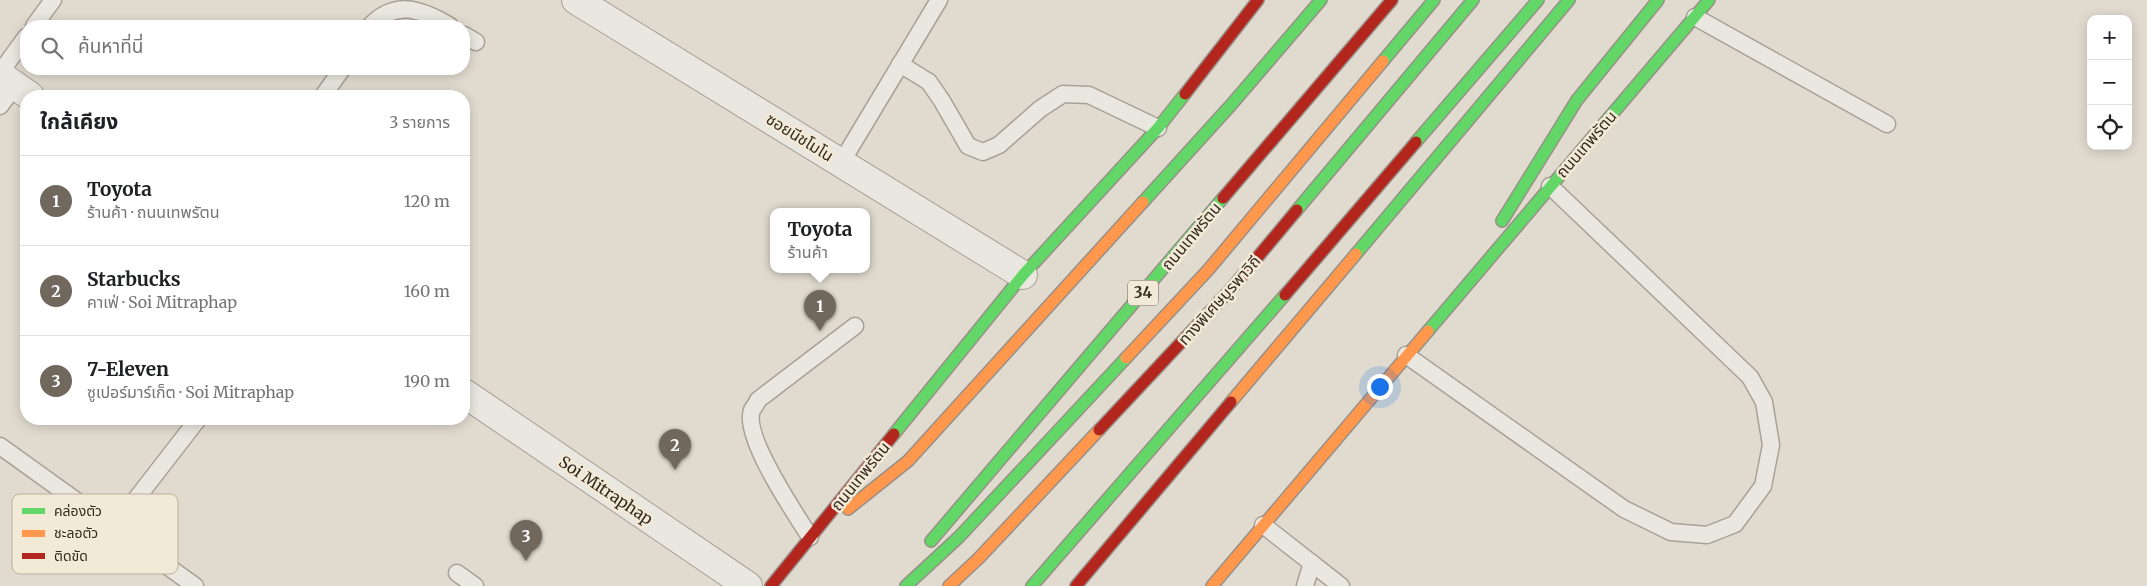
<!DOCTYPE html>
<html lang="th">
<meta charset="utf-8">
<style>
:root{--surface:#fff;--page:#f6f6f6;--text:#202124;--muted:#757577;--line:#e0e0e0;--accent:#71685d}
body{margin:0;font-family:Merriweather,"Noto Sans Thai",serif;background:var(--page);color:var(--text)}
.controls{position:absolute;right:15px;top:15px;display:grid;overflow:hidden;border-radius:10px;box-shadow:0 2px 12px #0003}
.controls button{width:45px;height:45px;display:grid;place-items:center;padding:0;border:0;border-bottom:1px solid var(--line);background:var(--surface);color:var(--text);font:25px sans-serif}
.you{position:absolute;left:1379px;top:386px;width:18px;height:18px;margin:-12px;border:4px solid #fff;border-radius:50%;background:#1a73e8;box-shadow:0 0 0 8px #1a73e833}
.badge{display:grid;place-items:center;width:32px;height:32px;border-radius:50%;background:var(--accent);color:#fff;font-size:16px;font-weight:700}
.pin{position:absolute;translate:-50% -41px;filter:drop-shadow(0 1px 2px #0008)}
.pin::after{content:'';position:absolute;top:26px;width:18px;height:15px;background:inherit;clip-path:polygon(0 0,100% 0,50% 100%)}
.popup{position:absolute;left:770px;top:208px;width:100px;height:65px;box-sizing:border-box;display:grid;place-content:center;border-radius:10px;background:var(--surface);filter:drop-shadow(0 1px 4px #0005);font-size:16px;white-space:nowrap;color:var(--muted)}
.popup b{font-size:19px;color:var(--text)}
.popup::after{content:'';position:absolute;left:50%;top:100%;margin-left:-10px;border:10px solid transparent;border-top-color:var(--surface)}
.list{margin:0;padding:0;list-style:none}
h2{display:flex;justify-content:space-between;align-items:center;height:65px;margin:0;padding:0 20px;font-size:21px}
h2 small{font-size:16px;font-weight:400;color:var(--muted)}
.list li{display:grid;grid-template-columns:32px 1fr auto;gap:15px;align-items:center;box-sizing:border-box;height:90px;padding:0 20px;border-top:1px solid var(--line)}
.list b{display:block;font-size:19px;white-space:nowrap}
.list p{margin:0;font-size:16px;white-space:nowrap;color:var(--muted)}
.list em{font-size:16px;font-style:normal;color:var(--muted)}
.icon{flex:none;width:28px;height:28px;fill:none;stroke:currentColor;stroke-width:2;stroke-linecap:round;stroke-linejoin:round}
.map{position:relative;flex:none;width:2147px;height:586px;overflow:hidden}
.search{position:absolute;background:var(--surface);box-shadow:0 2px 12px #0003;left:20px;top:20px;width:450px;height:55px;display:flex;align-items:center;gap:12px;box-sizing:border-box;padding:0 18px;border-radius:20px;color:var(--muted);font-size:19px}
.panel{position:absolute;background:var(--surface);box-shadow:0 2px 12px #0003;left:20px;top:90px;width:450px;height:335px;border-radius:20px}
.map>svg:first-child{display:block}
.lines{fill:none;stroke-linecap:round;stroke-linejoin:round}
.lane-casing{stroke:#a7a197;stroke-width:19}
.street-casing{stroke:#a7a197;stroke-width:30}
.fast-casing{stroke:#979088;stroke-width:14}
.slow-casing{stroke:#979088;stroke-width:14}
.jam-casing{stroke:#979088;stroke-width:14}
.lane{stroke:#eae7e0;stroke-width:16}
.street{stroke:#eae7e0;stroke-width:28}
.fast{stroke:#63d668;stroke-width:11}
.slow{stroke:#ff974d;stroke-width:11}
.jam{stroke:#b3261e;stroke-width:11}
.labels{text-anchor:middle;stroke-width:5;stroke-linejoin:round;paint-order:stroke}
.shield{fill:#f2e9d6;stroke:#6e6357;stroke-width:1}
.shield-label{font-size:15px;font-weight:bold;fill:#352a20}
.street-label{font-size:16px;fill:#352a20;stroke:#f2e9d6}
.key{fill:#f2e9d6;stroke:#b9b09f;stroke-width:1}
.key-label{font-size:14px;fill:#352a20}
</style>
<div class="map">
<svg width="2147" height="586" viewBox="0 0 2147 586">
<rect width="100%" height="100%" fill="#e1dbcf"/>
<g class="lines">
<g class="lane-casing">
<g id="lane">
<path d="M1695,17L1887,124"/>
<path d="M34,26L53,0"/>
<path d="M370,26C395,0 420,8 450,26"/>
<path d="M464,35L476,42"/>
<path d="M900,64L929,82L942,101L968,146L983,152L999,145L1040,109L1063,94L1089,95L1158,128"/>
<path d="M0,73L26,37"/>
<path d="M323,96L342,69"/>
<path d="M0,106L15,86"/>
<path d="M841,163L939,0"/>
<path d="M1406,355L1624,509L1671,532L1707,535L1735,524L1763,486L1771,445L1764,402L1750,377L1550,186"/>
<path d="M0,446L195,586"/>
<path d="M133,503L198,419"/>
<path d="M1263,525L1341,586"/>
<path d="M810,537C795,513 742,436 752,410C754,407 757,403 758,400L855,326"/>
<path d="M457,573L475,586"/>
<path d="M1305,586L1312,563"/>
</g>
</g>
<g class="street-casing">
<g id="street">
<path d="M576,0L1023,275"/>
<path d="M0,75L30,96"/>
<path d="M464,393L748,586"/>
</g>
</g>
<g class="fast-casing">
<g id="fast">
<path d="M1383,61L1434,0"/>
<path d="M1416,142L1538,0"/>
<path d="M1143,202L1231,105L1321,0"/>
<path d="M1297,210L1473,0"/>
<path d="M1502,221L1577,100L1658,0"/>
<path d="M1356,254L1569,0"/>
<path d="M1428,331L1709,0"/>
<path d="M894,434L1023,275L1158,128L1185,94"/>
<path d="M931,541L1223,198"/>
<path d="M906,586L959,537L1126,358"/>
<path d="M1032,586L1285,295"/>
</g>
</g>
<g class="slow-casing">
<g id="slow">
<path d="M1126,358L1209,269L1383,61"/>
<path d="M1231,402L1356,254"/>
<path d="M848,509L908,461L1143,202"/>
<path d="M949,586L979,558L1099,430"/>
<path d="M1212,586L1428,331"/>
</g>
</g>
<g class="jam-casing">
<g id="jam">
<path d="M1185,94L1258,0"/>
<path d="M1223,198L1392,0"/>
<path d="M1285,295L1416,142"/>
<path d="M1099,430L1231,289L1297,210"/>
<path d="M771,586L894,434"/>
<path d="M1076,586L1231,402"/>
</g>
</g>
<use href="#lane" class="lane"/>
<use href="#street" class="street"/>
<use href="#fast" class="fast"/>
<use href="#slow" class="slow"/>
<use href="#jam" class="jam"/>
</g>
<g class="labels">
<rect class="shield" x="1128" y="280.5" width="30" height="25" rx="4"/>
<g class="shield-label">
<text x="1143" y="298">34</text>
</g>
<g class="street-label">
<text transform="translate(800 137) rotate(32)" y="6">ซอยนีชโมโน</text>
<text transform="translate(1586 144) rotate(-49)" y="6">ถนนเทพรัตน</text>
<text transform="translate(1191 236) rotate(-50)" y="6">ถนนเทพรัตน</text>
<text transform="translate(1219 300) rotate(-48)" y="6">ทางพิเศษบูรพาวิถี</text>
<text transform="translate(860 476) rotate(-51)" y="6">ถนนเทพรัตน</text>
<text transform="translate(606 490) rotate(34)" y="6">Soi Mitraphap</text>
</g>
</g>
<rect x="12" y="494" width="166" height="80" rx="8" class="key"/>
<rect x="22" y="508" width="23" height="6" fill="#63d668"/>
<rect x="22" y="530" width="23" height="7" fill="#ff974d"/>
<rect x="22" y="553" width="23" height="6" fill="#b3261e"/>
<g class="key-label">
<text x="54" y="516">คล่องตัว</text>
<text x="54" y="538">ชะลอตัว</text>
<text x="54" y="561">ติดขัด</text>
</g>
</svg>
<div class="controls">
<button>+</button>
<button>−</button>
<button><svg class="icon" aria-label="locate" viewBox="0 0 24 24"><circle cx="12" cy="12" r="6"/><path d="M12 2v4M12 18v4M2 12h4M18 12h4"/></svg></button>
</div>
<div class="you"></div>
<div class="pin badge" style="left:820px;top:331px">1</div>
<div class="popup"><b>Toyota</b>ร้านค้า</div>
<div class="pin badge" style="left:675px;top:470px">2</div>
<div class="pin badge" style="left:526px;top:561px">3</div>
<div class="search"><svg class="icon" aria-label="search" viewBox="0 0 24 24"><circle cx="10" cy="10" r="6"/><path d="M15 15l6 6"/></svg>ค้นหาที่นี่</div>
<section class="panel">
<h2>ใกล้เคียง<small>3 รายการ</small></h2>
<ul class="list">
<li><span class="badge">1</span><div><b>Toyota</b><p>ร้านค้า · ถนนเทพรัตน</p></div><em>120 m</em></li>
<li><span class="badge">2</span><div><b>Starbucks</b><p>คาเฟ่ · Soi Mitraphap</p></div><em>160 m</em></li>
<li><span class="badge">3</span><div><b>7-Eleven</b><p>ซูเปอร์มาร์เก็ต · Soi Mitraphap</p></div><em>190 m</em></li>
</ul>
</section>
</div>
